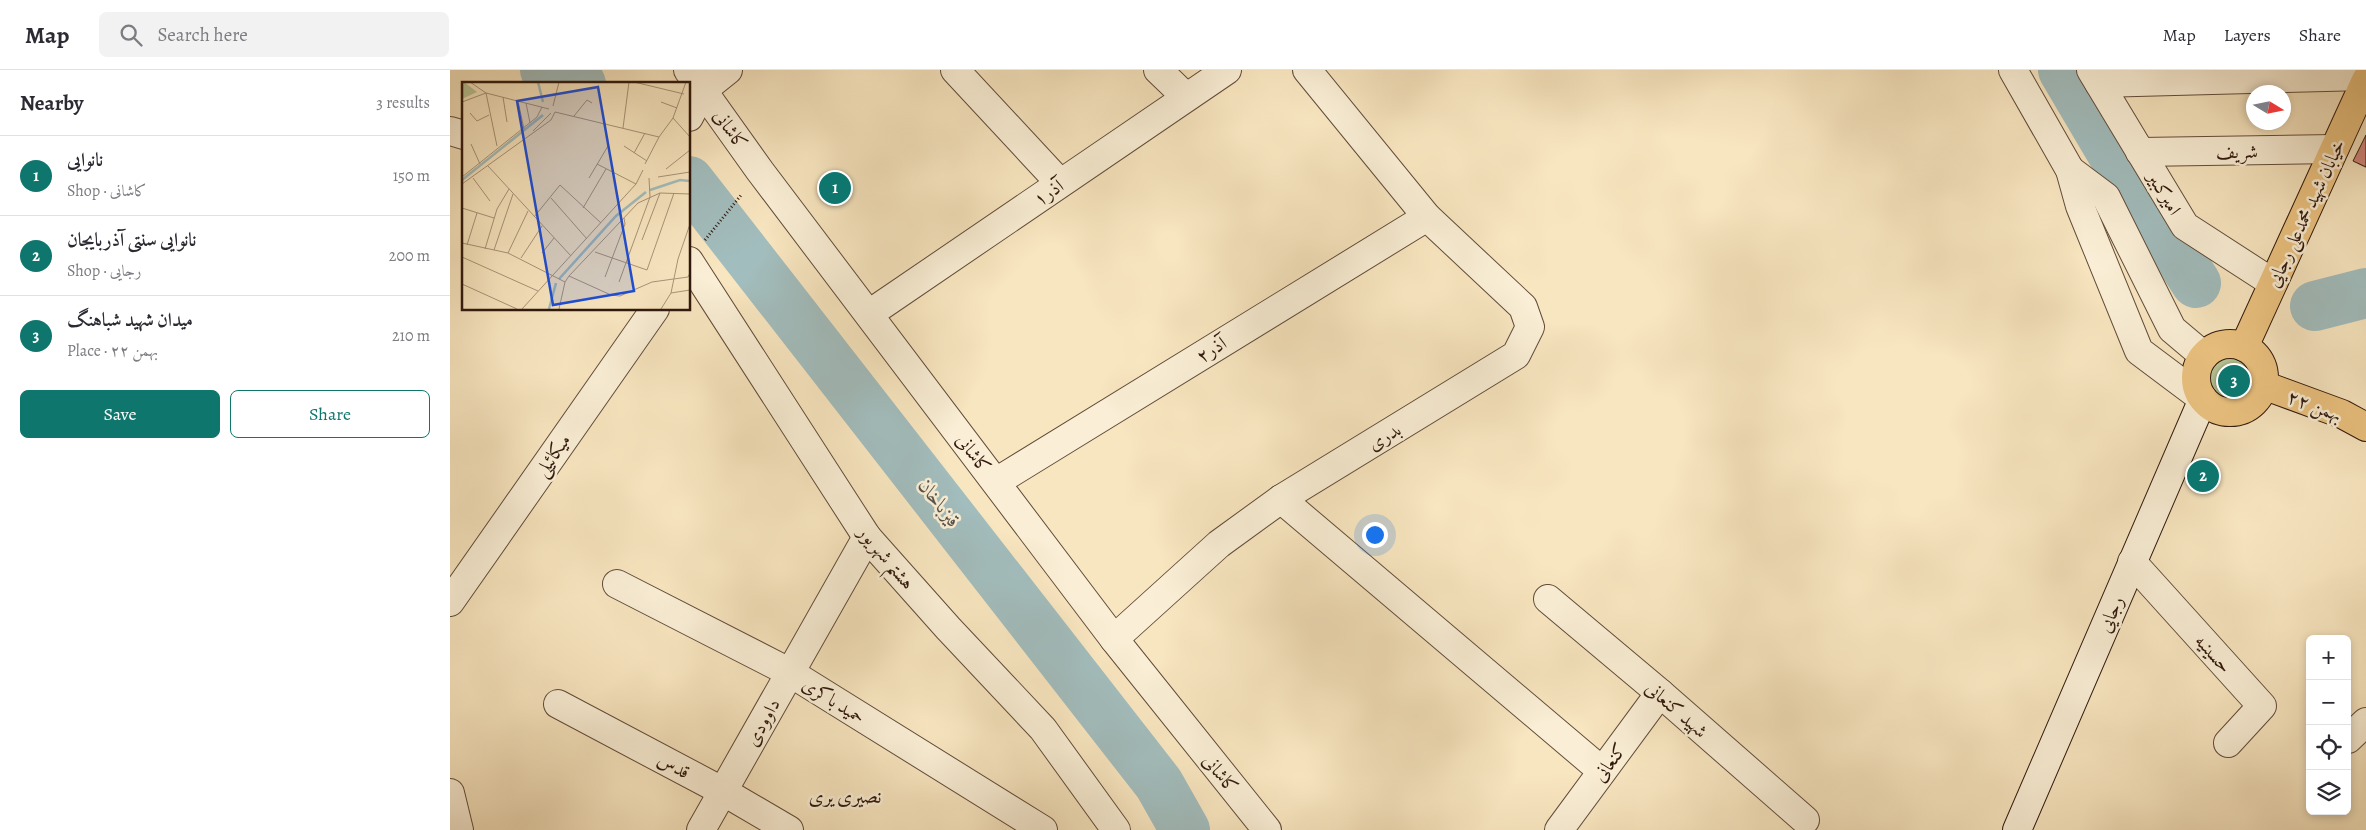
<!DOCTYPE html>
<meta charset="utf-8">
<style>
:root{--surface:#fff;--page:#f2f2f3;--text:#2b2b33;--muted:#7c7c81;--line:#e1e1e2;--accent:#0f766e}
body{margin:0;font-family:Alegreya,Amiri,serif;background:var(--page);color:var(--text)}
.controls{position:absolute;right:15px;bottom:15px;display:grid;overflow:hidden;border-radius:8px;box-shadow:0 2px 8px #0003}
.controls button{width:45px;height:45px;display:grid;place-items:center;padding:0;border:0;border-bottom:1px solid var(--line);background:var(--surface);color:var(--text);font:25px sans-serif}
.compass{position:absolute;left:1796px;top:15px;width:45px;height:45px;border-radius:50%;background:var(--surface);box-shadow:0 2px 8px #0003;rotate:100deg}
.you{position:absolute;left:924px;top:464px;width:18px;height:18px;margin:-12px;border:4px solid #fff;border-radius:50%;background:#1a73e8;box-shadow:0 0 0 8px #1a73e833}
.badge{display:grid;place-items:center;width:32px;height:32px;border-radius:50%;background:var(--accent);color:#fff;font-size:16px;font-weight:700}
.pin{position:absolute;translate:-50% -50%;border:2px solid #fff;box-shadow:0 1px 5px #0006}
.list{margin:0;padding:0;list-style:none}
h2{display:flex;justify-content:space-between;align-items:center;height:65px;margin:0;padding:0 20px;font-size:21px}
h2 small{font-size:16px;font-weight:400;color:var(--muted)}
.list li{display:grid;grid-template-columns:32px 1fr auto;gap:15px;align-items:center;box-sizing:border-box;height:80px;padding:0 20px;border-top:1px solid var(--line)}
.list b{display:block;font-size:19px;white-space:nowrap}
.list p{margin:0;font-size:16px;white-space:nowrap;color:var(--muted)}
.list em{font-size:16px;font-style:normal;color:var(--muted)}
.actions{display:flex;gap:10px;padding:15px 20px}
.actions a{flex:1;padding:11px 0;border:1px solid var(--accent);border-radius:8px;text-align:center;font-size:18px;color:var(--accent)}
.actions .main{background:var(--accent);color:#fff}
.icon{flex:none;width:28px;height:28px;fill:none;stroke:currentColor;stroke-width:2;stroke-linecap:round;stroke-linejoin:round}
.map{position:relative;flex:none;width:1916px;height:760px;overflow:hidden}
header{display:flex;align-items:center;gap:30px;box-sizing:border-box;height:70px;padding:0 25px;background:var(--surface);border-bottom:1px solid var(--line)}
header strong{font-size:24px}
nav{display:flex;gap:28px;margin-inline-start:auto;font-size:18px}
.search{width:350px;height:45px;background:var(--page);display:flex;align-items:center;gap:12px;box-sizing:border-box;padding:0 18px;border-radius:8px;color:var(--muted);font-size:19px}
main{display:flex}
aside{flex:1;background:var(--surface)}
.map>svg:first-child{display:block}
.green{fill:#b9c696;stroke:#746f52}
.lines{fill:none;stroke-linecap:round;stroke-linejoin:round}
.river{stroke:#a2bdbd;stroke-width:50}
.building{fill:#d2877d;stroke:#30180d;filter:url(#shadow)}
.minor-casing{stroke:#624c3a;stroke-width:30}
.secondary-casing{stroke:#30180d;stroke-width:30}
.primary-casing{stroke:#30180d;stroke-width:30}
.path{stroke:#30180d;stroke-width:3;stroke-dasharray:1 2.5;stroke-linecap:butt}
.minor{stroke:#faefd6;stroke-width:28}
.secondary{stroke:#faefd6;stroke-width:28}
.primary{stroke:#ecc380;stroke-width:28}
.labels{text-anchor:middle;stroke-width:5;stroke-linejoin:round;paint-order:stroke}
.street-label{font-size:19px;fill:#30180d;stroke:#faefd6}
.water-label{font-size:20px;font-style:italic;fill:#58524b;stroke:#faefd6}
.neighbourhood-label{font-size:20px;fill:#30180d;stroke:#faefd6}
.inset-river{fill:none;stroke:#a2bdbd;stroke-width:2.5}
.inset-road{fill:none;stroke:#a89478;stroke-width:1}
.view{fill:#1d4ed8;fill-opacity:0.15;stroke:#1d4ed8;stroke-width:2.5}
.inset-edge{fill:none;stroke:#30180d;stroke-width:2.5}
</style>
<header>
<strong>Map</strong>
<div class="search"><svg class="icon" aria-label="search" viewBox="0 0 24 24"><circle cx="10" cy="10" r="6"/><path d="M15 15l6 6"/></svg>Search here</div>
<nav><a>Map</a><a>Layers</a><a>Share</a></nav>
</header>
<main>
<aside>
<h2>Nearby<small>3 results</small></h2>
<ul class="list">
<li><span class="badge">1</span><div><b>نانوایی</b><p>Shop · کاشانی</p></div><em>150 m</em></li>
<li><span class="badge">2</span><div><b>نانوایی سنتی آذربایجان</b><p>Shop · رجایی</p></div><em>200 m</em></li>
<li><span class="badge">3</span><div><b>میدان شهید شباهنگ</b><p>Place · ۲۲ بهمن</p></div><em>210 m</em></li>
</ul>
<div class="actions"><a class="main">Save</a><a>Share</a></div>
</aside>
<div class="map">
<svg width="1916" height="760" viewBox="0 0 1916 760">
<defs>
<filter id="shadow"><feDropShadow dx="5.5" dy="3" stdDeviation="0" flood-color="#0004"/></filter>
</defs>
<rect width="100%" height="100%" fill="#f8e6c0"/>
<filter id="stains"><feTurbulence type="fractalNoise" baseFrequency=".004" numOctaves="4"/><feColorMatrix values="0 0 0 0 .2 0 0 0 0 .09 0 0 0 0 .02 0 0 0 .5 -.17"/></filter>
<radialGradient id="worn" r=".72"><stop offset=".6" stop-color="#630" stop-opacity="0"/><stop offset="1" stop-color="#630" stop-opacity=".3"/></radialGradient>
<circle class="green" cx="1780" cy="309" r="29"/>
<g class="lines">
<g class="river">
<path d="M95,0L131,14"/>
<path d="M1613,0L1662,83L1746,213"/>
<path d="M239,111L709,714L735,760"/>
<path d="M1865,236L1916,223"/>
</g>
</g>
<path class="building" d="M1916,65V97L1903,91Z"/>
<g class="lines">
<g class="minor-casing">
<g id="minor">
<path d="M238,0L310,101L664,569L817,760"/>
<path d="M505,0L610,113"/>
<path d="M708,0L736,27"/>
<path d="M1563,0L1620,100L1630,136L1689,281L1753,329"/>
<path d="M1641,0L1735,156L1823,213"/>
<path d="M1649,13L1916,6"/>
<path d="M239,47L253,20L278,0"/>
<path d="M0,61L14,65"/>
<path d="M1690,82L1884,79"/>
<path d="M1620,100L1656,127L1722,259L1754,286"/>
<path d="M239,191L417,467L498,558L593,659L666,760"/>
<path d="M419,244L777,0"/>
<path d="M546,412L977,147"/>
<path d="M831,429L1152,701"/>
<path d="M1682,492L1812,636L1778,673"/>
<path d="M167,514L339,602L593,760"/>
<path d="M1098,529L1210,623L1355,750"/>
<path d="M0,532L205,239"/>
<path d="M664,569L769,474L831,429L1066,285L1080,257L1073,237L977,147L857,0"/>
<path d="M108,634L274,722L339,760"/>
<path d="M1898,669L1916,652"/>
<path d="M0,723L9,760"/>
<path d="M251,760L417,467"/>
<path d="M1109,760L1210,623"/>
</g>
</g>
<g class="secondary-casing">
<path id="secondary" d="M1567,760L1753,329"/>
</g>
<g class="primary-casing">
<g id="primary">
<circle cx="1780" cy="308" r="34"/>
<path d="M1794,277L1916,10"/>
<path d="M1813,315L1892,344L1916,357"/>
</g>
</g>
<path class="path" d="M255,170L292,124"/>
<use href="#minor" class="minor"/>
<use href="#secondary" class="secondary"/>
<use href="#primary" class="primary"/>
</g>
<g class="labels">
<g class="street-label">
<text transform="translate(281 59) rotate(55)" y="7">کاشانی</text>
<text transform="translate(1787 81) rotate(-1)" y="7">شریف</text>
<text transform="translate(598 122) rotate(-34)" y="7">آذر۱</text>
<text transform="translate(1715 123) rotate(59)" y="7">امیرکبیر</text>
<text transform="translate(1855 143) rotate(-65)" y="7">خیابان شهید محمدعلی رجایی</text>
<text transform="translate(761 279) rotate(-32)" y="7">آذر۲</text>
<text transform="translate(1865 335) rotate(21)" y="7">۲۲ بهمن</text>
<text transform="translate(934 366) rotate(-31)" y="7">بدری</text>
<text transform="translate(524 383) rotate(53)" y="7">کاشانی</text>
<text transform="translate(102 385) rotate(-55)" y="7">میکائیلی</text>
<text transform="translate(437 487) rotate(50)" y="7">هشتم شهریور</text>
<text transform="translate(1660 544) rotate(-67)" y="7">رجایی</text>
<text transform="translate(1764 583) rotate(48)" y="7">حسینیه</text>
<text transform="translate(384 630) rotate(32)" y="7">حمید باکری</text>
<text transform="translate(1227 639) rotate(41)" y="7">شهید کنعانی</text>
<text transform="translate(312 652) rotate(-61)" y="7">داوودی</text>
<text transform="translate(1159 692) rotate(-54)" y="7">کنعانی</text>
<text transform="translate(224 695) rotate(28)" y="7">قدس</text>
<text transform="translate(771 703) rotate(51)" y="7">کاشانی</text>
</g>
<g class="water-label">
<text transform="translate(490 433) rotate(52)" y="7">قیزباخان</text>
</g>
<g class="neighbourhood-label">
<text x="395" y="733">نصیری یری</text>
</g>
</g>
<g transform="translate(12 12)">
<rect width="228" height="228" fill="#f8e6c0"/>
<path d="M0,0H2L15,10L0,17Z" fill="#b9c696"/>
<path class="inset-river" d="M76,0L81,20M0,98L81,33M188,108L218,98L228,99M97,197L154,134L184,110M87,227L94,201"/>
<path class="inset-road" d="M8,0L24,11L87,27M172,0L222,12M41,15L45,40M56,19L62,47M0,20L24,11L35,64M199,20L215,26M64,21L68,41M91,24L97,0M93,30L197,55L183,82M8,31L15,39L27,33M112,34L125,18L130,21M211,36L228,55M161,46L167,0M71,49L89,31M197,55L211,36L224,0M9,62L18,82M162,64L185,79M172,71L183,51M135,82L174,102M26,84L109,174M204,87L228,68M0,95L75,35L80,25M196,95L228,90M11,96L28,119M127,96L146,64M0,102L89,38L93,30M89,116L125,157M0,126L32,136M121,126L144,87M72,135L98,103L139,141M180,158L198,111M0,161L46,171L103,200M5,163L15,131M23,167L35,127L47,107M32,168L51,112M133,170L185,188L212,111M46,171L66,129M80,171L92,156M0,175L76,209M59,176L80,144M107,194L149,213L158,214L190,200L226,195L228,191M143,195L163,142L162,136M157,200L188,115L187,96M0,202L55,227M209,211L228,208M60,227L174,102L181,88M97,227L103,200L107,194L176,121L198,111L228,112M199,227L209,211L216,177L228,142"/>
<path class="view" d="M136,5L172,209L91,223L55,19Z"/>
<rect width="228" height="228" class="inset-edge"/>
</g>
<rect width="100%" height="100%" filter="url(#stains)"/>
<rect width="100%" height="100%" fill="url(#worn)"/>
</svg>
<div class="controls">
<button>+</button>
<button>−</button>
<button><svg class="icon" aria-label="locate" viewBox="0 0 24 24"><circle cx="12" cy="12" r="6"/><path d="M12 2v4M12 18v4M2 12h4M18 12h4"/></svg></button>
<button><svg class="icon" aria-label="layers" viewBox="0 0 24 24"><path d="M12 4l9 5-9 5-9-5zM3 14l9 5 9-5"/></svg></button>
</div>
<svg class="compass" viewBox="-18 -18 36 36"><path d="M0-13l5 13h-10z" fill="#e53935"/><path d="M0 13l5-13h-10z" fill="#7c7c81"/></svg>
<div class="you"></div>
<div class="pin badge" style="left:385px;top:118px">1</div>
<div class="pin badge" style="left:1753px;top:406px">2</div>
<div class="pin badge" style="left:1784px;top:311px">3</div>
</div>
</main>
